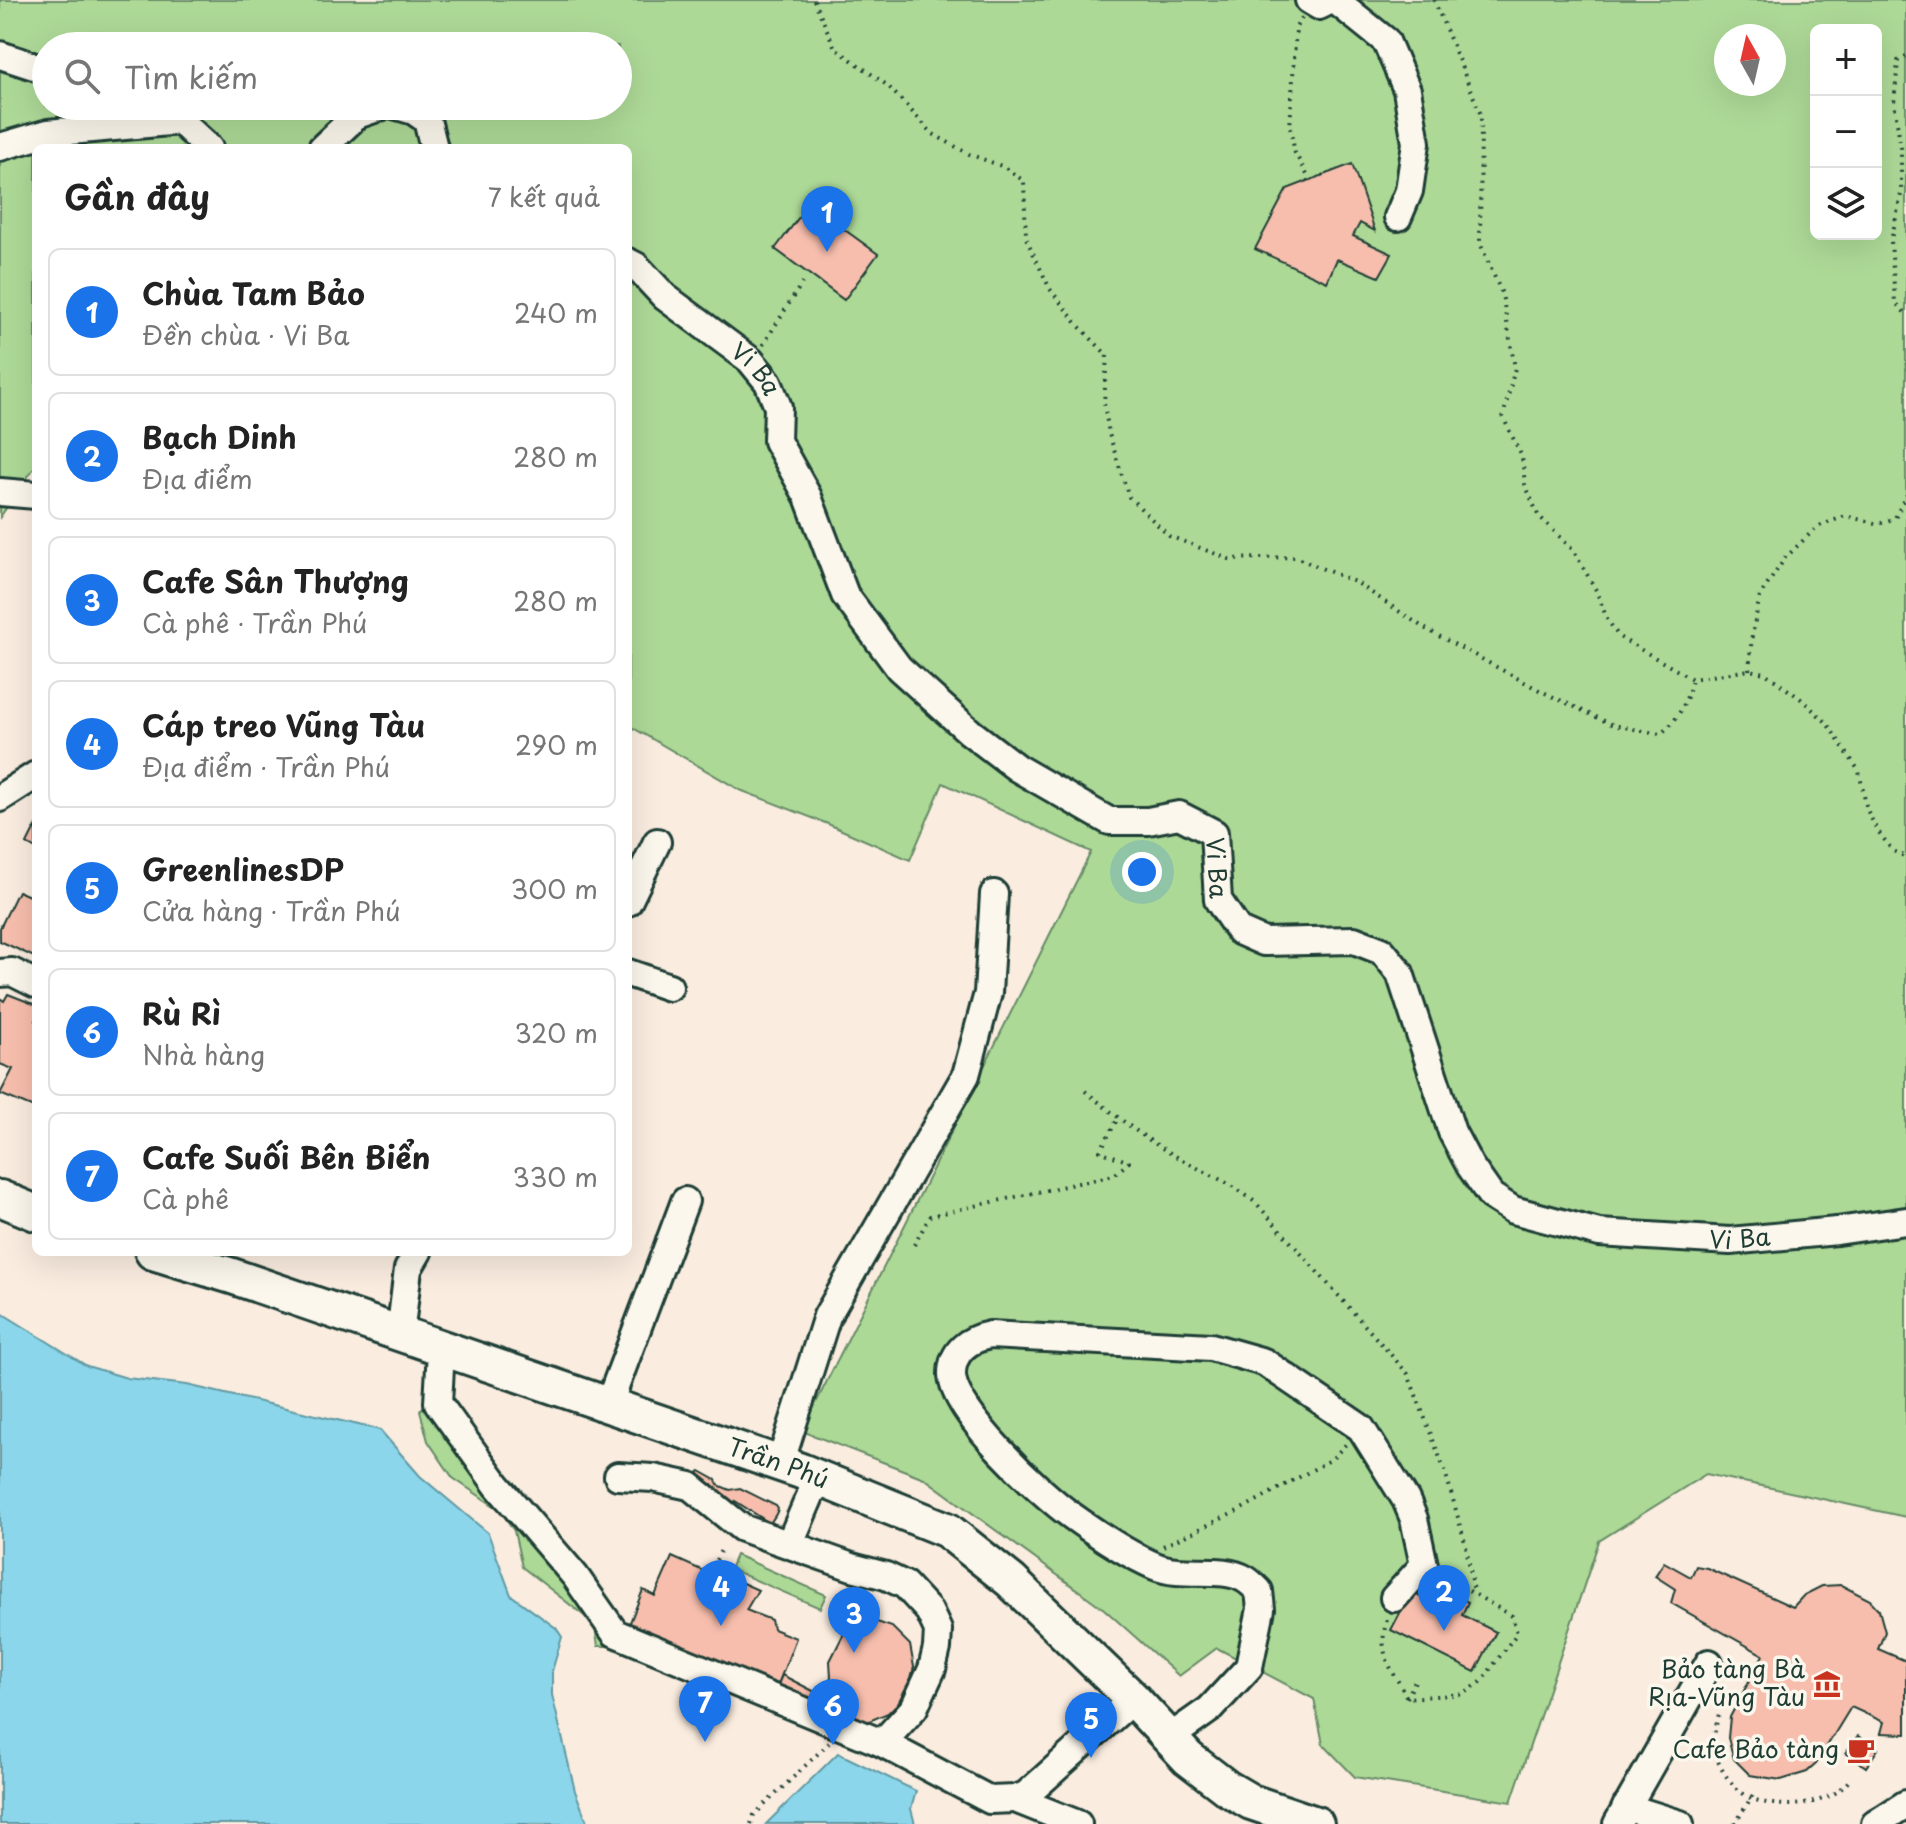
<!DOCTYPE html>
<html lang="vi">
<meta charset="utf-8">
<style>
:root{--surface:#fff;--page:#f6f6f6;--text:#222;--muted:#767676;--line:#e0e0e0;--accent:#1a73e8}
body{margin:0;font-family:"Playpen Sans",sans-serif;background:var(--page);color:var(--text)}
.controls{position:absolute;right:24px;top:24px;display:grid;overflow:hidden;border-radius:12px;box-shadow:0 8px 32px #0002}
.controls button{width:72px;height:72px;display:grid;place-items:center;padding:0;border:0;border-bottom:2px solid var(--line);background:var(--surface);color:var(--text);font:40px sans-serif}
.compass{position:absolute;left:1714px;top:24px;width:72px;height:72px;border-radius:50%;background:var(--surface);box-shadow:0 8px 32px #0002;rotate:352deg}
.you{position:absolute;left:1142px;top:872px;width:28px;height:28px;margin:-20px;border:6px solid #fff;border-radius:50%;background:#1a73e8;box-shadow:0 0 0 12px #1a73e833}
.badge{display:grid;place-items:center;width:52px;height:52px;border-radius:50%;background:var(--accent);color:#fff;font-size:26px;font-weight:700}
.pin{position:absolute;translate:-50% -66px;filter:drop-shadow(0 2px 4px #0008)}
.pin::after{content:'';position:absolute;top:42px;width:28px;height:24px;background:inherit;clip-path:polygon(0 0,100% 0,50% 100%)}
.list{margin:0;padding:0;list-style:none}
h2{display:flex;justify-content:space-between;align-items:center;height:104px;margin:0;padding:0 32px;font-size:34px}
h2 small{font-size:26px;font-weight:400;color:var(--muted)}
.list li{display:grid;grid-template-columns:52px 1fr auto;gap:24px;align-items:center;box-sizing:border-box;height:128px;margin:0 16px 16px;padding:0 16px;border:2px solid var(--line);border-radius:12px}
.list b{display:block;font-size:30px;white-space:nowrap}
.list p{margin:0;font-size:26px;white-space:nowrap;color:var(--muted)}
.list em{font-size:26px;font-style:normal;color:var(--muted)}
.icon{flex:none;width:44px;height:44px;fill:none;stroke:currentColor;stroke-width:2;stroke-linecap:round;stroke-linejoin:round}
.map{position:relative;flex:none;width:1906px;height:1824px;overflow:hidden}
.search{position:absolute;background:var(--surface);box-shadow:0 8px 32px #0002;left:32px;top:32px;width:600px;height:88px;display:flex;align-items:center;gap:20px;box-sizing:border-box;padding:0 28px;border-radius:44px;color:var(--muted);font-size:30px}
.panel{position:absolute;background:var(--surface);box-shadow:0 8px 32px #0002;left:32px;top:144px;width:600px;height:1112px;border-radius:12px}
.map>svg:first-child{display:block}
.green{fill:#add997;stroke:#668b66;stroke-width:2;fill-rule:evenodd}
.water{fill:#8bd6eb;stroke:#6099a2;stroke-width:2}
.building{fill:#f7bead;stroke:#1f3d34;stroke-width:2}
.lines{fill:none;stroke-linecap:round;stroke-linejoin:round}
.minor-casing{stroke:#1f3d34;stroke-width:32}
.major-casing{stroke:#1f3d34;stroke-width:40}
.path{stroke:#1f3d34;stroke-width:4;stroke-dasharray:2 6;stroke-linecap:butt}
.minor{stroke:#fbf7ec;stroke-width:26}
.major{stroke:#fbf7ec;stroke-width:34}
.labels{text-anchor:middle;stroke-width:7;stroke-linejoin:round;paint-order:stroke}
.street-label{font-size:24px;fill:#1f3d34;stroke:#fbf7ec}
.poi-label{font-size:24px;fill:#1f3d34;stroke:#fbf7ec;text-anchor:end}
</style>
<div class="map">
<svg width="1906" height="1824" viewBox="0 0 1906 1824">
<rect width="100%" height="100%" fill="#faecdf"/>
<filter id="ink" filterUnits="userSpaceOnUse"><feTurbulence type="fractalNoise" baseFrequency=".0125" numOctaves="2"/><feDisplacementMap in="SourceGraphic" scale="16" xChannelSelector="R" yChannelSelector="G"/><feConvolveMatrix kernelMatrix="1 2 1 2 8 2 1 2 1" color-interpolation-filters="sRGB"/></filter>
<g filter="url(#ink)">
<g class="green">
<path d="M0,0H1906V1517L1706,1474L1599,1541L1511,1802L1355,1777L1323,1744L1314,1699L1217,1648L1179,1676L1104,1609L924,1478L802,1431L1091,852L943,783L910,860L828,824L740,790L628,725V148H36V465L0,517ZM1816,30H1876V234H1816ZM1726,36H1774V84H1726ZM46,46H618V106H46Z"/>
<path d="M427,1402L612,1645L610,1646H598L595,1628L587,1618L522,1567L514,1531L505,1517L500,1510L453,1478L428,1441L420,1411Z"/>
<path d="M736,1555L826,1595L820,1608L730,1569Z"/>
</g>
<g class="water">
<path d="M0,1312L87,1366L127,1378L187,1385L380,1430L420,1476L488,1533L511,1595L556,1628L562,1637L552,1671V1695L575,1791L588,1824H0Z"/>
<path d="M838,1753L916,1791L911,1809L915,1824H766Z"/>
</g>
<g class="building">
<path d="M1352,164L1375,231L1360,223L1353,236L1392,254L1379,277L1337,259L1327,282L1255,249L1287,189Z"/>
<path d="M809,204L878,254L844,300L775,249Z"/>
<path d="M36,826V849L27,844Z"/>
<path d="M18,891L36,899V958L0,941V928Z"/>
<path d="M8,994L36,1005V1109L0,1094L13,1069L0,1064V998L4,1001Z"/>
<path d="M700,1471L716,1480L718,1485L730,1490L740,1488L776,1506L778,1509L776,1514L771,1522H768L735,1501L733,1506L691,1479Z"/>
<path d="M672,1557L708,1573L701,1591L716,1599L727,1576L758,1590L746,1610L771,1620L773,1629L796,1638L777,1687L629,1625L643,1590L655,1596Z"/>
<path d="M1664,1562L1691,1577L1696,1566L1707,1568L1793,1607L1804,1595L1822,1586L1841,1585L1870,1600L1879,1610L1885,1632L1878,1649L1906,1661V1734L1881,1733L1884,1722L1851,1707L1816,1764L1807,1772L1781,1780L1750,1775L1734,1759L1728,1738L1730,1717L1763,1655L1671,1603L1675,1589L1655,1576Z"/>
<path d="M1411,1592L1440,1607L1448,1592L1468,1602L1462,1615L1496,1632L1475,1672L1391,1630Z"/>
<path d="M851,1619L864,1623L868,1619L892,1627L910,1645L914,1667L911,1678L898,1703L888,1713L860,1725L812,1710L831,1677L830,1661Z"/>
<path d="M782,1675L821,1695L814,1706L777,1687Z"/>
<path d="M1858,1736L1878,1749L1866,1767L1846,1753Z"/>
</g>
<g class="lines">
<g class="minor-casing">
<g id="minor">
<path d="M1309,0L1319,6L1331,0"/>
<path d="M1335,0L1386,41L1407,90L1416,143L1409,191L1398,217"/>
<path d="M0,55L46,70"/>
<path d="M397,106L414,111L427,120L434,148"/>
<path d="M164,115L180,121L209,148"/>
<path d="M0,147L48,133L180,121"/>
<path d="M322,148L357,115L383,106"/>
<path id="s1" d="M628,262L636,266L665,297L750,360L768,382L778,407L777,441L808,497L845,595L899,668L970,732L1017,768L1109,821H1148L1179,815L1214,833L1218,900L1239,931L1264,942L1354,940L1382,951L1400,973L1452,1132L1470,1166L1491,1196L1513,1210L1599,1233L1730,1241L1837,1231L1906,1221"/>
<path d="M0,492L36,495"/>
<path d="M0,798L36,775"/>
<path d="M628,902L657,842"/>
<path d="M0,973L12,972L36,984"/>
<path d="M628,973L669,987"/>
<path d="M400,1335L408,1269L418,1252"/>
<path d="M441,1350L438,1403L497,1485L575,1576L615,1633L882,1743L990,1800L1015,1799L1026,1795L1133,1699"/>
<path d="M608,1406L685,1201"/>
<path d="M780,1464L827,1316L966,1075L988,993L994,894"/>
<path d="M618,1476L653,1478L690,1486L742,1528L852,1567L886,1576L905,1585L929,1611L938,1630L937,1648L932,1669L914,1708L882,1743"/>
<path d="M790,1543L818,1477"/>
<path d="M1169,1738L1210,1709L1249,1667L1261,1609L1259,1591C1255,1587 1250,1582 1245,1579C1221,1565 1183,1578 1155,1566C1127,1554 1097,1534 1072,1516C1041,1494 952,1412 952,1374C952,1351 969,1339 990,1335L1211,1347L1264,1362L1361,1428L1406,1500L1414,1519L1424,1565L1394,1598"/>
<path d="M1015,1799L1078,1824"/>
<path d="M1626,1807L1680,1824"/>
<path d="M1617,1824L1709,1663"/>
<path d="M1875,1824L1906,1804"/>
</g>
</g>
<g class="major-casing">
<g id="major">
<path d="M0,1198L36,1213"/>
<path id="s2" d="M153,1252L232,1276L801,1471L947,1530L1011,1581L1133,1699L1188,1758L1227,1788L1251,1802L1316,1824"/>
</g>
</g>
<g class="path">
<path d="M814,0L835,48L888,86L933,134L969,154L1004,167L1024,181L1026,238L1050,289L1078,325L1107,355L1104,403L1109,434L1129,497L1169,536L1229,559L1295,557L1357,583L1424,628L1543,692L1613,725L1660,734C1679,720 1687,701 1692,679"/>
<path d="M1434,0L1481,115L1480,243L1502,294L1515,368L1503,417L1522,457L1525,484L1538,515L1573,550L1596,590L1607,619L1619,637L1692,679L1749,670L1765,673L1801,699L1826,722L1859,771L1867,810L1877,830L1893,851L1906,857"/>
<path d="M1302,18L1296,27L1290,128L1295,153L1310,180"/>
<path d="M1906,56L1898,61L1894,103L1901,148V194L1891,241L1895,302L1906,314"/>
<path d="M763,345L802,283"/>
<path d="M1749,670L1752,635L1760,596L1785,558L1817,527L1845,516L1879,524L1895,518L1906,495"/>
<path d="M1085,1091C1115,1115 1143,1138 1177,1157C1205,1173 1233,1183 1257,1204L1408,1374L1445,1471L1466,1546L1474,1592"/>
<path d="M914,1245L930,1216L1114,1175L1129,1162L1100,1151L1118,1118"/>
<path d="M1163,1546L1238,1511L1332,1459L1347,1443"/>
<path d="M716,1560L721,1550"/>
<path d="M832,1613L837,1603"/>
<path d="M1387,1620C1376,1655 1393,1669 1407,1698L1464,1694L1481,1682L1517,1633L1512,1616L1442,1575"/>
<path d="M1726,1692C1721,1709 1713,1727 1714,1746C1716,1766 1734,1792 1753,1799C1781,1810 1831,1807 1850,1779"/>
<path d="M1407,1698L1415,1681"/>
<path d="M751,1824L754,1815L829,1743"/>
<path d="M1735,1824L1754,1793"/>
</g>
<use href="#minor" class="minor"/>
<use href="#major" class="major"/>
</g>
</g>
<defs>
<g id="museum-bare" transform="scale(2.16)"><path d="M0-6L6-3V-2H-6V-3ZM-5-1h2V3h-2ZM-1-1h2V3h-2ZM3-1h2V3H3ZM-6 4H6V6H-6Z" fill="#c8321e" stroke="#fbf7ec" stroke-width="2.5" paint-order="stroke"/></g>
<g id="cafe-bare" transform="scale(2.16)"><path d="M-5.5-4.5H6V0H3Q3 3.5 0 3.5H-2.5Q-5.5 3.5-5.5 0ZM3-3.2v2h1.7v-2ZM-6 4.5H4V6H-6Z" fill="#c8321e" stroke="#fbf7ec" stroke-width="2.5" paint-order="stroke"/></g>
</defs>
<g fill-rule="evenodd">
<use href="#museum-bare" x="1827" y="1684"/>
<use href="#cafe-bare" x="1861" y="1750"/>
</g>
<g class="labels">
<g class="street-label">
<text dy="8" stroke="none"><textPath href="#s1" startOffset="168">Vi Ba</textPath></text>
<text dy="8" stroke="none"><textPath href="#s1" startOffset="912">Vi Ba</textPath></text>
<text dy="8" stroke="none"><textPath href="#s1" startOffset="1656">Vi Ba</textPath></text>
<text dy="8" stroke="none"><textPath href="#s2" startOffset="660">Trần Phú</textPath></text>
</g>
<g class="poi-label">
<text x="1805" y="1678">Bảo tàng Bà<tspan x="1805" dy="28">Rịa-Vũng Tàu</tspan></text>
<text x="1839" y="1758">Cafe Bảo tàng</text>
</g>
</g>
</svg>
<div class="controls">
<button>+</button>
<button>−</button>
<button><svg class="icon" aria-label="layers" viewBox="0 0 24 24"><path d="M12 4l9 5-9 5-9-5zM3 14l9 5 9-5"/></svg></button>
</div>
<svg class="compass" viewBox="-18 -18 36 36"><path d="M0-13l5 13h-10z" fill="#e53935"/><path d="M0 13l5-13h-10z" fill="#767676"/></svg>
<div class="you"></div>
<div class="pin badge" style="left:827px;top:252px">1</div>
<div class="pin badge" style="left:1444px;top:1631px">2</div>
<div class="pin badge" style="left:854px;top:1653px">3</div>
<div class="pin badge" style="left:721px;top:1626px">4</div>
<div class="pin badge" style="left:1091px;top:1758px">5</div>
<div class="pin badge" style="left:833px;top:1745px">6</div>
<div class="pin badge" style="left:705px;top:1742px">7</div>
<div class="search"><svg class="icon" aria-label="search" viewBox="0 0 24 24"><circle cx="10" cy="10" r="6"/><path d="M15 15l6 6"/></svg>Tìm kiếm</div>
<section class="panel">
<h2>Gần đây<small>7 kết quả</small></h2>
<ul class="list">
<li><span class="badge">1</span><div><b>Chùa Tam Bảo</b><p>Đền chùa · Vi Ba</p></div><em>240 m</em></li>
<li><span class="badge">2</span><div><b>Bạch Dinh</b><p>Địa điểm</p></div><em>280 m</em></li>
<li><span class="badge">3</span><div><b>Cafe Sân Thượng</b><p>Cà phê · Trần Phú</p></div><em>280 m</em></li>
<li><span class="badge">4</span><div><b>Cáp treo Vũng Tàu</b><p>Địa điểm · Trần Phú</p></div><em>290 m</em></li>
<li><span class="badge">5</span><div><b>GreenlinesDP</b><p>Cửa hàng · Trần Phú</p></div><em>300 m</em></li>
<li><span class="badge">6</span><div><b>Rù Rì</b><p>Nhà hàng</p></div><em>320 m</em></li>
<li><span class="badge">7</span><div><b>Cafe Suối Bên Biển</b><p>Cà phê</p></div><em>330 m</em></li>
</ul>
</section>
</div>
